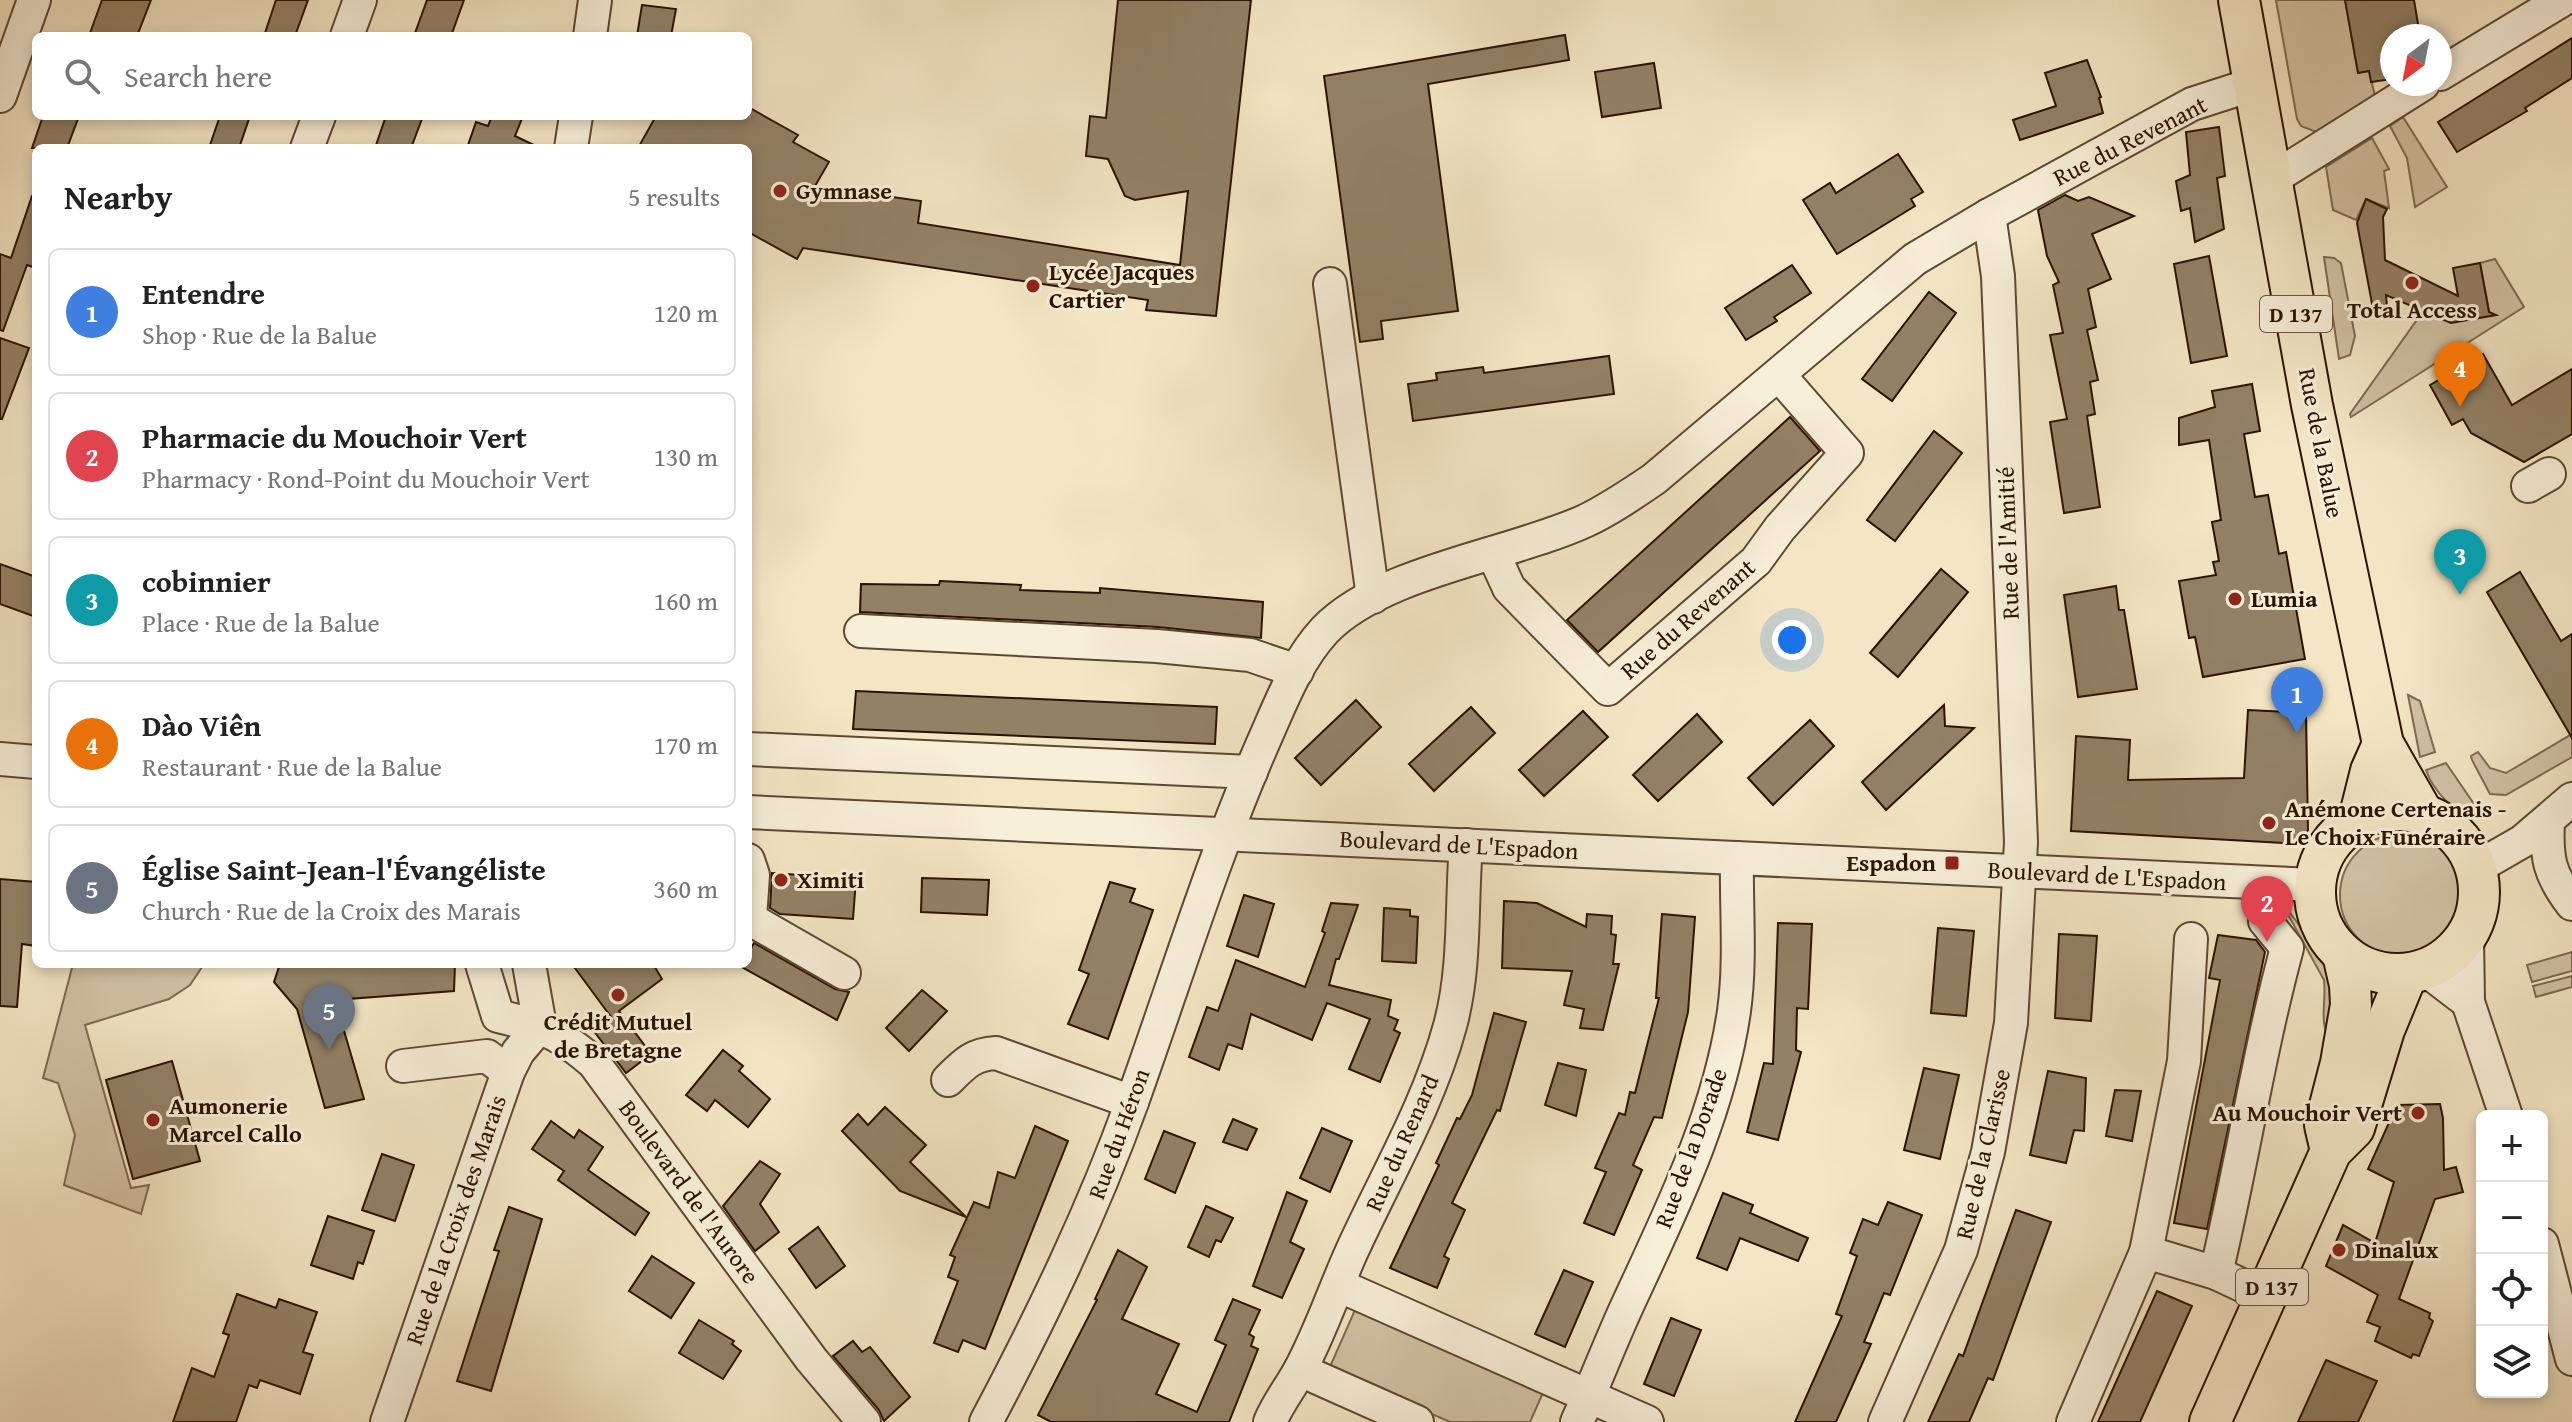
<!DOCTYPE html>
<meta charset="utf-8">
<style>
:root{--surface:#fff;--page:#f6f6f6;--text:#222;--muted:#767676;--line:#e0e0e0;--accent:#b45309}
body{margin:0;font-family:"Gentium Book Plus",serif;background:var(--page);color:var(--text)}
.controls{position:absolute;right:24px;bottom:24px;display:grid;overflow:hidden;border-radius:12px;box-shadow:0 4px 12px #0003}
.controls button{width:72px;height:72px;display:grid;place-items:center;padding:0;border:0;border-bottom:2px solid var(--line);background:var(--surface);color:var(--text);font:40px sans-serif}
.compass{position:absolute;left:2380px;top:24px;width:72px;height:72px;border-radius:50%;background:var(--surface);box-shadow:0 4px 12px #0003;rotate:212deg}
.you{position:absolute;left:1792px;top:640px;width:28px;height:28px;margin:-20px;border:6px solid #fff;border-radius:50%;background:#1a73e8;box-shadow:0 0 0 12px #1a73e833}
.badge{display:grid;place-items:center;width:52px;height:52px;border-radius:50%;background:var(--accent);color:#fff;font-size:26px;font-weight:700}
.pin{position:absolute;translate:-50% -66px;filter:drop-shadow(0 2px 4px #0008)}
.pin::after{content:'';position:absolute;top:42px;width:28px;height:24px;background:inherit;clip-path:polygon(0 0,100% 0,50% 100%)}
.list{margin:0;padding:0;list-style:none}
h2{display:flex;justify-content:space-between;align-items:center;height:104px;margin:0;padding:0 32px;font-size:34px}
h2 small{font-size:26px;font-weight:400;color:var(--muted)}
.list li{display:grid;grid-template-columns:52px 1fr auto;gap:24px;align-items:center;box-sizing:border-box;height:128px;margin:0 16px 16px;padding:0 16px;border:2px solid var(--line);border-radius:12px}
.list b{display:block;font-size:30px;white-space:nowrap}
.list p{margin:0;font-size:26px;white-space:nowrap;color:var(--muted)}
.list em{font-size:26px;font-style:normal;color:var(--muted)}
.icon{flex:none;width:44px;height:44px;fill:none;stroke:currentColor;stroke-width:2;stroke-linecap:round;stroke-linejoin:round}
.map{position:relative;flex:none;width:2572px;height:1422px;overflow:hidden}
.search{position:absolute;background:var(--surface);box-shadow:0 4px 12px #0003;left:32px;top:32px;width:720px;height:88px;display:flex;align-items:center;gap:20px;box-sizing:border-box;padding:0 28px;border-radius:12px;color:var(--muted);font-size:30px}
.panel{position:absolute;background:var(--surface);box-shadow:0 4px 12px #0003;left:32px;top:144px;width:720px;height:824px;border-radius:12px}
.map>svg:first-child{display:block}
.green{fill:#d2c2a4;stroke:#7e6a52;stroke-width:2}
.building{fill:#938166;stroke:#2a1300;stroke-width:2}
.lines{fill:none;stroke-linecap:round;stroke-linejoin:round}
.minor-casing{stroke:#5c4831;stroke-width:36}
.major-casing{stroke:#2a1300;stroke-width:44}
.minor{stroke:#f8efd9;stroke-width:32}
.major{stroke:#f4e6c5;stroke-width:40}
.poi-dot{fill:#8f2418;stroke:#f8efd9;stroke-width:3}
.labels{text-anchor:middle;stroke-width:6;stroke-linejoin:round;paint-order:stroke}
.shield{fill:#f8efd9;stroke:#685541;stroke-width:2}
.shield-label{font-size:22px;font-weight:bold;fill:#2a1300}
.street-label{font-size:24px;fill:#2a1300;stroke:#f8efd9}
.poi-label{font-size:24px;font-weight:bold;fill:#2a1300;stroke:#f8efd9;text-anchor:start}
</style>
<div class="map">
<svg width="2572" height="1422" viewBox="0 0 2572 1422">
<rect width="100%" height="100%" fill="#f4e6c5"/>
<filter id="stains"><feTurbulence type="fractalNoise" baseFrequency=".0025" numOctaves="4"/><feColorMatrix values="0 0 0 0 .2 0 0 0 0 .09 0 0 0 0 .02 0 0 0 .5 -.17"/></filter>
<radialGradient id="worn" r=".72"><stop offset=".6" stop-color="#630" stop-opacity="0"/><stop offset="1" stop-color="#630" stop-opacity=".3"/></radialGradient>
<g class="green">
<path d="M2276,0H2345L2358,72L2369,71L2375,96L2316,132L2301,126L2297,119Z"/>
<path d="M2403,117L2447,187L2415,207L2407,158L2390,126Z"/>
<path d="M2372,138L2389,169L2384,171L2389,208L2366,199L2356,220L2333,210L2326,167Z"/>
<path d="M2324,257L2334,258L2341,263L2355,336L2350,355L2339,359Z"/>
<path d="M2495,259L2524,307L2351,417L2350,414L2419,317L2460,307L2490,316L2480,263Z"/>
<path d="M2408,695L2420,701L2435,752L2420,757Z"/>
<path d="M2572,734V757L2506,795L2490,794L2472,760L2471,756L2478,752L2490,768L2506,773Z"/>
<path d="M2446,763L2474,804L2477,817C2455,816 2433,790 2426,770Z"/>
<circle cx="2401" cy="895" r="61"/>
<path d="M2288,910L2329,966L2335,1048C2316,1022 2327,1009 2324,980L2286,911Z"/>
<path d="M2572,952V971L2532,982L2527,965Z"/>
<path d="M73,964H204L190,985L169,999L85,1025L131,1188L149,1185L141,1214L64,1185L75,1135L58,1083L43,1078Z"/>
<path d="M2572,976V987L2536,997L2533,986Z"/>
<path d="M1358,1303L1546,1386L1530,1422H1450L1329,1369Z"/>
</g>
<g class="building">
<path d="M102,0H151L137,36H89Z"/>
<path d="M276,0H308L295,36H264Z"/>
<path d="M427,0H464L451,36H414Z"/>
<path d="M1118,0H1251L1216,316L1146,310L1148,300L803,248L797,259L748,232V148H638L656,116H748V107L798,135L793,142L829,162L815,186L921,201L918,223L1180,265L1188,191L1135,200L1125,196L1108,159L1086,156L1090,116L1106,118Z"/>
<path d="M2345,0H2414L2420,36H2392V79L2371,82L2369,71L2358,73Z"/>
<path d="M642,5L676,9L671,36H637Z"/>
<path d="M1565,35L1569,60L1428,84L1458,311L1381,321L1383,339L1360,342L1324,76Z"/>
<path d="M2572,38V78L2525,108L2527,111L2457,152L2438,122Z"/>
<path d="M2087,60L2101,97L2099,98L2103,113L2020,140L2013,120L2056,106L2045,73Z"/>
<path d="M1654,63L1661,108L1602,117L1595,72Z"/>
<path d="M43,116H79L67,148H32Z"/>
<path d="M220,116H250L239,148H209Z"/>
<path d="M386,116H423L411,148H375Z"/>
<path d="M492,116H523L515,136L540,148H467L476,122L488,126Z"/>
<path d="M2219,127L2225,176L2217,178L2224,229L2195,242L2190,208L2181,211L2176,181L2190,175L2186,132Z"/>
<path d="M1898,154L1923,192L1911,199L1915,206L1837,254L1803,200L1830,183L1836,193Z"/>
<path d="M2065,195L2078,201L2089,197L2134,216L2092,234L2111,279L2088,289L2096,327L2087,330L2098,380L2090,382L2095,414L2087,416L2100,507L2064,513L2050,422L2067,419L2050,335L2063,333L2053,285L2059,282L2047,256L2038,210Z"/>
<path d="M32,196L36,197V268L27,265L3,331L0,330V254L11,258Z"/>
<path d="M2366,199L2387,209L2383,217L2385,260L2458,296L2453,268L2480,263L2489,312L2496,315L2451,323L2386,295L2387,307L2373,309L2357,223Z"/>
<path d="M2209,256L2227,356L2191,363L2174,264Z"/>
<path d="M1792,265L1811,293L1774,317L1777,321L1746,340L1725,308Z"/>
<path d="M1929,292L1956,313L1892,401L1862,379Z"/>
<path d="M0,338L29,348L2,419H0Z"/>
<path d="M2483,354L2512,405L2572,369V434L2524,462L2471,433L2463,419L2452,425L2430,385Z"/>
<path d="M1609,356L1614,394L1413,421L1408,384L1437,380L1436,373L1483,367L1484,373Z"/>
<path d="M2252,384L2260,431L2244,434L2255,497L2268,495L2279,554L2286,552L2305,659L2203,677L2195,637L2189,638L2179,581L2216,575L2213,562L2219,561L2212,522L2221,520L2209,440L2179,445V418L2215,407L2212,391Z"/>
<path d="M1790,417L1820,451L1598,652L1567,620Z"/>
<path d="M1934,431L1962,453L1895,541L1867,520Z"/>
<path d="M0,564L36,577V617L0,604Z"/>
<path d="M1941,569L1968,592L1898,677L1870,653Z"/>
<path d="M2520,572L2561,641L2572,634V738L2487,592Z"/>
<path d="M940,581L1021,585L1020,590L1100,593V588L1263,602L1261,638L1158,627L860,612L861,584L939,585Z"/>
<path d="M2116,586L2119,610H2124L2137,689L2078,697L2064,595Z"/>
<path d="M856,691L1217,707L1215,744L853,729Z"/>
<path d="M1356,700L1381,727L1321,785L1295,758Z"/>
<path d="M1944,705L1945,726L1974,728L1886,810L1862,782Z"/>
<path d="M1471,707L1495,733L1434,791L1409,764Z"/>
<path d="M2248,710L2306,713L2308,830L2299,844L2071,831L2076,736L2130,740L2128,780L2244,778Z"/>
<path d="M1583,711L1608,737L1544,796L1519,770Z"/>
<path d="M1697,714L1722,742L1658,801L1633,775Z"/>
<path d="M1810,720L1834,746L1773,805L1748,778Z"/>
<path d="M772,873L856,879L853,919L780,914L770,908Z"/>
<path d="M922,878L989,880L987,915L921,912Z"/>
<path d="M0,879L36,882V946L22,944L17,1007L0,1006Z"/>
<path d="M1110,882L1135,889L1130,902L1153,910L1108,1039L1068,1024L1089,974L1079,970Z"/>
<path d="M1244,895L1274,904L1258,957L1227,946Z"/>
<path d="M1504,901L1537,903L1586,927L1587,914L1612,916L1611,934L1616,935L1613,964H1619L1603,1030L1580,1028L1584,1009L1564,1005L1572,971L1502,968Z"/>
<path d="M1331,903L1358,905L1339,959H1336L1329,985L1391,1000L1388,1016L1398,1020L1394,1030L1400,1033L1380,1082L1349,1069L1370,1019L1327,1003L1312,1040L1251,1014L1242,1049L1228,1044L1219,1070L1189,1057L1207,1007L1218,1011L1236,960L1305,987L1325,933L1322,931Z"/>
<path d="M1384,908L1410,910V916L1418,917L1416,963L1382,961Z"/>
<path d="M1662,914L1695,917L1688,1012L1662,1118L1654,1117L1633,1165L1642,1170L1614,1235L1584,1223L1606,1172L1595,1168L1619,1113L1625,1115L1630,1092L1635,1093L1659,998H1656Z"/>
<path d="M1778,923L1812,924L1808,1009L1797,1008L1796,1050L1801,1052L1778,1140L1747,1132L1764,1063L1773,1064Z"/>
<path d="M1938,928L1974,931L1966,1016L1931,1013Z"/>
<path d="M2059,934L2097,936L2091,1021L2055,1018Z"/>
<path d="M2218,935L2256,940L2265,952L2207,1229L2174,1223L2220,980L2209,978Z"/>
<path d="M754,943L835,989L849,992L837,1020L740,966L748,964V953Z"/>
<path d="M280,964H455L454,991L335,1000L364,1099L325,1108L297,1009L274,982Z"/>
<path d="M572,964H653L662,979L619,1011L651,1054L626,1073L593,1030L611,1017Z"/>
<path d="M922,990L947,1011L909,1051L886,1028Z"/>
<path d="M1494,1013L1526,1022L1500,1111L1497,1110L1452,1203L1465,1210L1444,1256L1449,1259L1437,1288L1390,1268L1439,1165L1436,1163L1457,1118L1460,1119L1472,1095Z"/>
<path d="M723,1050L743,1066L739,1071L770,1099L748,1127L715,1100L707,1111L686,1095Z"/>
<path d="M172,1061L200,1161L133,1179L106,1080Z"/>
<path d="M1558,1063L1586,1070L1576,1116L1545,1105Z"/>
<path d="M1924,1068L1959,1075L1940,1159L1904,1150Z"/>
<path d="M2048,1071L2086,1078L2084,1131L2074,1130L2066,1163L2030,1155Z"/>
<path d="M2115,1090L2141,1091L2132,1141L2106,1136Z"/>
<path d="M2440,1104L2443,1118L2444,1170L2456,1167L2463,1192L2435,1199L2399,1299L2430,1313L2429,1318L2433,1321L2419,1356L2413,1354L2411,1358L2375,1341L2380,1327L2367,1322L2378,1295L2326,1266L2343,1225L2375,1243L2394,1182L2368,1169L2397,1105Z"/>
<path d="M885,1107L926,1145L910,1162L966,1217L900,1191L842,1131L858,1114L868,1125Z"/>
<path d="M1233,1119L1257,1129L1247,1150L1223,1142Z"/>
<path d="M551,1121L574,1138L579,1130L603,1147L588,1170L649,1213L635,1235L558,1180L564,1171L532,1149Z"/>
<path d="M1035,1126L1068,1141L985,1349L963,1340L958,1352L934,1343L958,1281L948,1277L955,1257L950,1255L974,1202L989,1208L998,1172L1015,1178Z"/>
<path d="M1322,1128L1352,1141L1330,1192L1300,1178Z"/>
<path d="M1164,1131L1195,1143L1175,1193L1145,1179Z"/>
<path d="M382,1154L414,1165L395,1221L362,1210Z"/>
<path d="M760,1161L780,1174L760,1204L779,1232L755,1251L723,1206Z"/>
<path d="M1287,1192L1307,1201L1290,1242L1304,1249L1282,1298L1253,1286Z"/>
<path d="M1723,1193L1753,1205L1750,1213L1808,1238L1798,1261L1740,1238L1727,1270L1697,1258Z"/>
<path d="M1888,1202L1922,1215L1890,1295L1884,1293L1864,1342L1871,1344L1836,1422H1795L1842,1316L1836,1314L1857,1256L1850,1253L1863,1219L1878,1225Z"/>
<path d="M1206,1206L1233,1218L1221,1242L1216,1240L1209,1257L1188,1247Z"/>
<path d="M509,1207L542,1219L491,1391L457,1381L499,1251L494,1250Z"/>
<path d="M2016,1210L2051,1222L1993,1380L1988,1378L1969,1422H1928L1959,1354L1963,1356Z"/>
<path d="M328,1216L374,1231L363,1264L358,1262L353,1279L311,1265Z"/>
<path d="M818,1227L845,1266L816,1288L789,1249Z"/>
<path d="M1118,1250L1147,1267L1122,1319L1179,1344L1156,1394L1197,1412L1226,1345L1215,1340L1233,1299L1260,1310L1249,1334L1254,1337L1251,1346L1258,1349L1229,1422H1051L1038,1415L1097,1300L1095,1299Z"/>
<path d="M652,1256L694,1283L671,1318L629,1291Z"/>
<path d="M1564,1270L1593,1282L1565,1347L1535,1334Z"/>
<path d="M2157,1291L2192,1306L2140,1422H2098Z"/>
<path d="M237,1294L276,1308L279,1299L317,1312L303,1352L313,1355L300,1394L260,1380L257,1388L249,1385L236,1422H173L192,1368L214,1377L229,1335L223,1333Z"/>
<path d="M1671,1318L1701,1330L1674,1396L1644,1384Z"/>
<path d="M699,1320L734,1341L732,1344L741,1351L723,1379L679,1353Z"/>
<path d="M853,1341L862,1352L870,1347L910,1397L884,1421L879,1410L833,1356Z"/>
<path d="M2326,1360L2377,1381L2358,1422H2298Z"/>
</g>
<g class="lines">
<g class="minor-casing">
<g id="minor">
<path d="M347,36L360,0"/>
<path d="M590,36L595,0"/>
<path d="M2440,74L2562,0"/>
<path d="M0,96L34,0"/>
<path d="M307,148L319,116"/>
<path d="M571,148L576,116"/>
<path d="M2272,179L2423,84"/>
<path d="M1330,284L1373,597"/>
<path d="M2528,486L2549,474"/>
<path d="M1493,553L1509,588L1608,689L1756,561L1780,528L1847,453L1779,375"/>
<path d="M861,631L1157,646L1250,655L1297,671"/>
<path d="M748,749L1251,772"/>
<path d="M0,759L36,762"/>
<path d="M748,812L2314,885"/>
<path d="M2548,821C2546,858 2549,874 2572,904"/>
<path d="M748,860L753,875L750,919L844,973"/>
<path d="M2476,868L2523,841L2572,799"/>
<path d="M2467,936L2468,1002L2506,1116"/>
<path d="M482,964L498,1016C544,1027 558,1032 594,1063L811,1359L864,1422"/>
<path d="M529,964L540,1026"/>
<path d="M2426,970L2468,1002"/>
<path d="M403,1066L487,1056L508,1072"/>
<path d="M948,1080C964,1064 973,1054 996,1053L1132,1102"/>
<path d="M2542,1244L2572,1359"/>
<path d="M2146,1252L2216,1273L2267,1297"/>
<path d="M2216,1273C2242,1165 2258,1055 2287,948L2265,921L2267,883"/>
<path d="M1338,1285L1647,1422"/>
<path d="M1300,1370L1417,1422"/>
<path d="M387,1422L508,1072L518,1052L540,1026"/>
<path d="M986,1422C1041,1318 1092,1213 1132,1102C1175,982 1212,860 1263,743C1280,705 1296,661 1325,630C1382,571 1511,555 1585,521C1610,509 1632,494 1654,479L1915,259L1989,215L2192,104L2254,84"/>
<path d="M1270,1422C1278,1403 1290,1388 1300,1370C1320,1333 1334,1291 1351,1253C1385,1178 1428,1106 1450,1026C1466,967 1461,905 1466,845"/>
<path d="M1577,1422C1595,1383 1610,1343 1628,1304C1671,1211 1719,1115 1734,1011C1741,961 1736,909 1737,858"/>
<path d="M1885,1422L1961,1250L1988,1152L2011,1023L2021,842L1998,276L1989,215"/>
<path d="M2073,1422L2146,1252L2184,1061L2191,939"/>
</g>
</g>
<g class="major-casing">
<g id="major">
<path d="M2239,0L2312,405L2383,744L2423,814"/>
<circle cx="2397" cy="892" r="82"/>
<path d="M2359,819L2371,771L2383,744"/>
<path d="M2331,1151L2325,1125L2341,1063L2351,1005L2350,985L2343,954"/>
<path d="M2210,1422L2331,1151L2354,1128L2384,1030L2407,974"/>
</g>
</g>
<use href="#minor" class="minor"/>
<use href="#major" class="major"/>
</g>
<g class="poi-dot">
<circle cx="780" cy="191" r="8"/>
<circle cx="2412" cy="283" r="8"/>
<circle cx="1033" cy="286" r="8"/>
<circle cx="2235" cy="599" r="8"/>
<circle cx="2269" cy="823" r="8"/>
<rect x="1944" y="855" width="16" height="16" rx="4"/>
<circle cx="781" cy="880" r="8"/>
<circle cx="618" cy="995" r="8"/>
<circle cx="2418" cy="1113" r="8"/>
<circle cx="153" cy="1120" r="8"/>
<circle cx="2339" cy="1250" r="8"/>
</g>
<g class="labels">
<g class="shield">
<rect x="2260" y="296" width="72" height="36" rx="6"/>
<rect x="2236" y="1269" width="72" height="36" rx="6"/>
</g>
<g class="shield-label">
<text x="2296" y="322">D 137</text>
<text x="2272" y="1295">D 137</text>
</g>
<g class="street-label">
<text transform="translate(2130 141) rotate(-27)" y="8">Rue du Revenant</text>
<text transform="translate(2321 443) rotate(79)" y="8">Rue de la Balue</text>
<text transform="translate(2008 543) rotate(-92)" y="8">Rue de l'Amitié</text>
<text transform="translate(1688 619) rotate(-41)" y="8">Rue du Revenant</text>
<text transform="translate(1459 845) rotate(3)" y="8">Boulevard de L'Espadon</text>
<text transform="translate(2107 876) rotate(3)" y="8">Boulevard de L'Espadon</text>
<text transform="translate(1119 1134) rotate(-70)" y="8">Rue du Héron</text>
<text transform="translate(1402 1143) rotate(-66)" y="8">Rue du Renard</text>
<text transform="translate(1691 1148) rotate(-70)" y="8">Rue de la Dorade</text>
<text transform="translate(1983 1154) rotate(-77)" y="8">Rue de la Clarisse</text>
<text transform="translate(689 1192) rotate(54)" y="8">Boulevard de l'Aurore</text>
<text transform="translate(456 1220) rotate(-71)" y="8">Rue de la Croix des Marais</text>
</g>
<g class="poi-label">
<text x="796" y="199">Gymnase</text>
<text x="1049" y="280">Lycée Jacques<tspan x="1049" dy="28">Cartier</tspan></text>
<text x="2412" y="318" text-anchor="middle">Total Access</text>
<text x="2251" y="607">Lumia</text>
<text x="2285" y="817">Anémone Certenais -<tspan x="2285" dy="28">Le Choix Funéraire</tspan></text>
<text x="1936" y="871" text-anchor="end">Espadon</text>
<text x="797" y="888">Ximiti</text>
<text x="618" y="1030" text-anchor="middle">Crédit Mutuel<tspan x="618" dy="28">de Bretagne</tspan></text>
<text x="169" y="1114">Aumonerie<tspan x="169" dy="28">Marcel Callo</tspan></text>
<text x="2402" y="1121" text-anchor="end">Au Mouchoir Vert</text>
<text x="2355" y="1258">Dinalux</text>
</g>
</g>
<rect width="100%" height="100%" filter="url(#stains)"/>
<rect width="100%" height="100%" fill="url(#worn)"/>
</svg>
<div class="controls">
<button>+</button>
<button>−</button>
<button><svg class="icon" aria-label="locate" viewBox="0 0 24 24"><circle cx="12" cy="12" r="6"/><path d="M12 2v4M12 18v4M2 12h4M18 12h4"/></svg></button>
<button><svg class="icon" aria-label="layers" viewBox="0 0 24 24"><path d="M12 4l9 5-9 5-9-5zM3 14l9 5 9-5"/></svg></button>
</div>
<svg class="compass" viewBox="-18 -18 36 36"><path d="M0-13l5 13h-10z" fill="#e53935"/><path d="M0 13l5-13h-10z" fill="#767676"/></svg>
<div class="you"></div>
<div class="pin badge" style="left:2297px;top:733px;background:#3f7fe0">1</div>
<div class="pin badge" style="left:2267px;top:942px;background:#e0444e">2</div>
<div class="pin badge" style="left:2460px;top:595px;background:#0f9aa8">3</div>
<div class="pin badge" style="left:2460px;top:407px;background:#e8710a">4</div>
<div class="pin badge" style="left:329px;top:1050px;background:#6b7280">5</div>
<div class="search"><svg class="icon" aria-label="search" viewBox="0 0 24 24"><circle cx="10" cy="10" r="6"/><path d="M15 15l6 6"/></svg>Search here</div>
<section class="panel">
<h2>Nearby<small>5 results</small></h2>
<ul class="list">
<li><span class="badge" style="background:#3f7fe0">1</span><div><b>Entendre</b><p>Shop · Rue de la Balue</p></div><em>120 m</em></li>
<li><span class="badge" style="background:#e0444e">2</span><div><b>Pharmacie du Mouchoir Vert</b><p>Pharmacy · Rond-Point du Mouchoir Vert</p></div><em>130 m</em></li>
<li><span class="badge" style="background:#0f9aa8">3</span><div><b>cobinnier</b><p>Place · Rue de la Balue</p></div><em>160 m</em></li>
<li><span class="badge" style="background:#e8710a">4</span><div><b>Dào Viên</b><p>Restaurant · Rue de la Balue</p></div><em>170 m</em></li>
<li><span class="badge" style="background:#6b7280">5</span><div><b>Église Saint-Jean-l'Évangéliste</b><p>Church · Rue de la Croix des Marais</p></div><em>360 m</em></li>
</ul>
</section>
</div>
